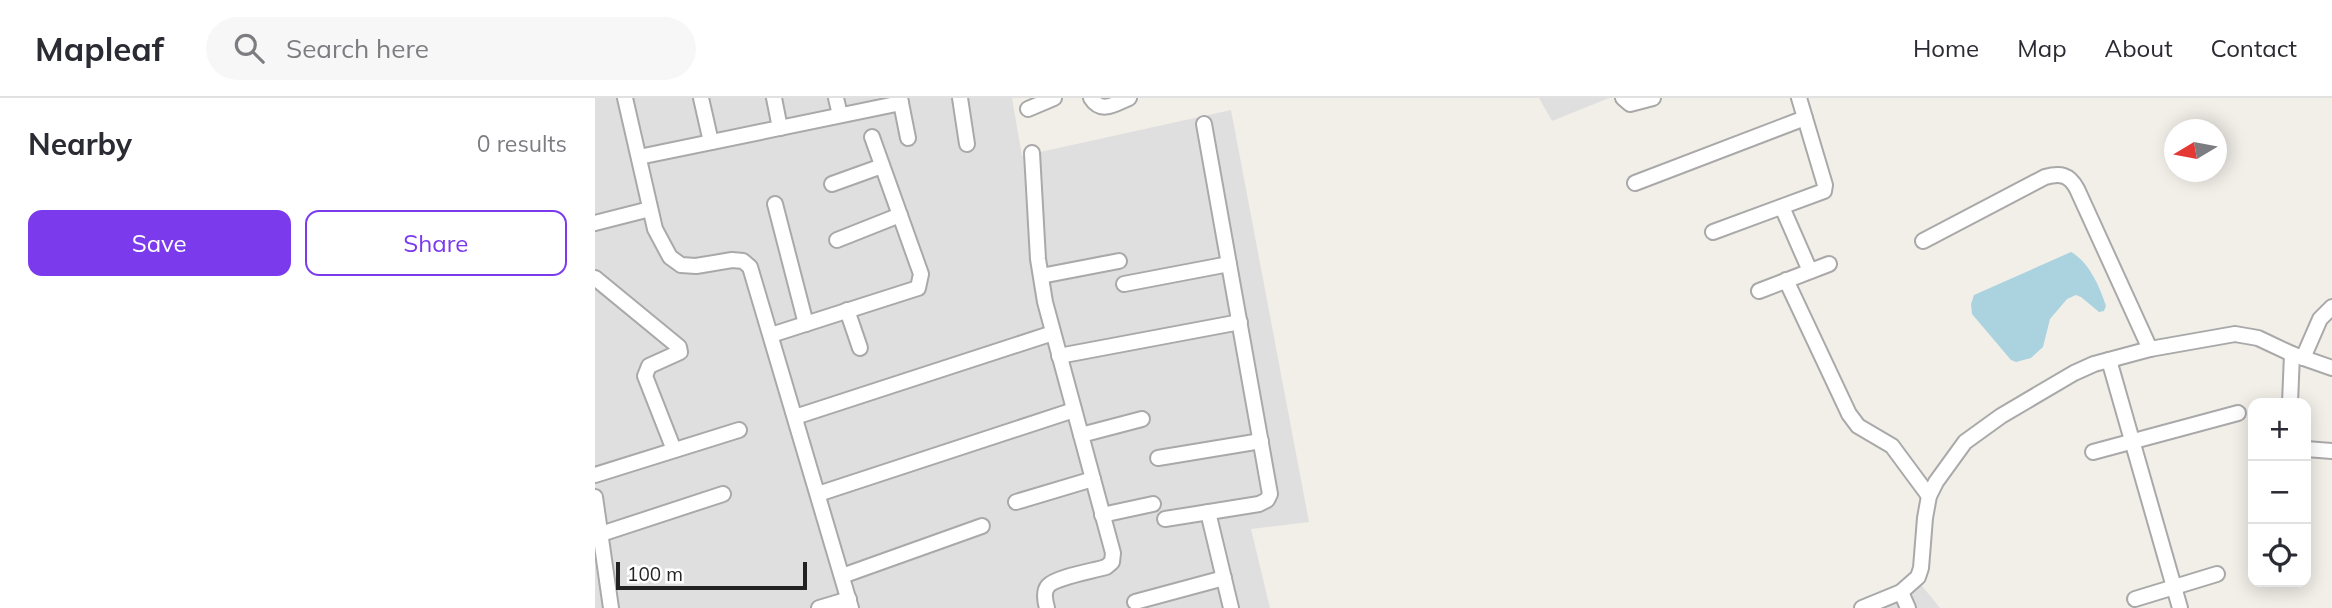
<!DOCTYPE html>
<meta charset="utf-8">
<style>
:root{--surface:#fff;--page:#f7f7f7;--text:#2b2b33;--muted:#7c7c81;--line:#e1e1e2;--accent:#7c3aed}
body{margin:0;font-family:Mulish,sans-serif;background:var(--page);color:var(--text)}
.controls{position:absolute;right:21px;bottom:21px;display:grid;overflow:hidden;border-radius:14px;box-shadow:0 4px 18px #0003}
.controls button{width:63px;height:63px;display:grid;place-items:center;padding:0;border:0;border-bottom:2px solid var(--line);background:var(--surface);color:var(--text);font:35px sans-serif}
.compass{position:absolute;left:1569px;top:21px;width:63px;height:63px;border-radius:50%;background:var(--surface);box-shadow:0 4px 18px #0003;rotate:260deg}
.scale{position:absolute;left:21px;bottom:18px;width:191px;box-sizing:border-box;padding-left:7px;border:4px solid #222;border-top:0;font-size:19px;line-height:24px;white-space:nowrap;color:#222;-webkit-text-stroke:5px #fff;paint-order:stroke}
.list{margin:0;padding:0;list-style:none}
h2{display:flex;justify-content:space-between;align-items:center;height:91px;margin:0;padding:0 28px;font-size:30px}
h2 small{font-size:23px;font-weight:400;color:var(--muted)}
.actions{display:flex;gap:14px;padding:21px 28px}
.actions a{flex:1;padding:16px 0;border:2px solid var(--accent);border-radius:14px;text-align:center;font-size:24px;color:var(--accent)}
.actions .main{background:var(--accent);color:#fff}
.icon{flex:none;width:38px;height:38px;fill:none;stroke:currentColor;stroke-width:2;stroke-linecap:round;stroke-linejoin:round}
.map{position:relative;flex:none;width:1737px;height:510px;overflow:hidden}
header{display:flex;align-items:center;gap:42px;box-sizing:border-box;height:98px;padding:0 35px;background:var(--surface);border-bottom:2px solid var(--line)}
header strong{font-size:33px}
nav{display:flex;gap:38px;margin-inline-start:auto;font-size:24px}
.search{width:490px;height:63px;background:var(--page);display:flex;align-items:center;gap:18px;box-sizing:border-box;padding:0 24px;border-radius:38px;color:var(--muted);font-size:26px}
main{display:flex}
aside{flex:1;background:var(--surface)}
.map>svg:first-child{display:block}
.residential{fill:#e0dfdf}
.water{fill:#aad3df}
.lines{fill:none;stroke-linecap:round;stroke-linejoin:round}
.minor-casing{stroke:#a9a9a9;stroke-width:18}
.minor{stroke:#fff;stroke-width:14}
</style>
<header>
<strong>Mapleaf</strong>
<div class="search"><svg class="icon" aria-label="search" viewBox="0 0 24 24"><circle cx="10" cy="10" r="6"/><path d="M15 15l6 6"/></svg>Search here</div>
<nav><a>Home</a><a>Map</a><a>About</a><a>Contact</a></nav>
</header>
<main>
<aside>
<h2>Nearby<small>0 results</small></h2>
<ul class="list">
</ul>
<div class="actions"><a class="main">Save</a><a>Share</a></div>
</aside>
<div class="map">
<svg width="1737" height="510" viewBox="0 0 1737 510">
<rect width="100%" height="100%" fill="#f2efe9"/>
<g class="residential">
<path d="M0,0H417L427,58L636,12L714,424L656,431L675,510H0Z"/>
<path d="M944,0H1014L957,23Z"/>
<path d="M1323,483L1345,510H1260Z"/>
</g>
<path class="water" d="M1476,154C1494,164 1505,189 1511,208L1509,213L1504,214L1486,199L1481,197L1472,201L1455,221L1448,249L1436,260L1421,264L1416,262L1377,216L1376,206L1379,197Z"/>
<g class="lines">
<g class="minor-casing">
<g id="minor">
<path d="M30,0L60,131L75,159L86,167L101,168L137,162L148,163L155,169L256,510"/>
<path d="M106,0L116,44"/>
<path d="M179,0L185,30"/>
<path d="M241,0L245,17"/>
<path d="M305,0L313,40"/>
<path d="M365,0L372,46"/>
<path d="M496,0C506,16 520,6 534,0"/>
<path d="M1028,0L1035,6L1058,0"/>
<path d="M433,11L459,0"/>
<path d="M437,55L443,161L450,204L518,455L517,464L511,469C498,473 461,479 453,488C448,494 450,503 452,510"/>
<path d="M44,59L306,5"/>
<path d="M1040,85L1210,20"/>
<path d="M237,86L287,68"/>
<path d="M180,106L211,226"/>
<path d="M1187,109L1215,173"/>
<path d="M0,125L55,111"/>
<path d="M1118,134L1229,93L1230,87L1204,0"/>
<path d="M242,142L305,117"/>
<path d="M1328,143L1450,79C1465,75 1474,76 1482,91L1555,251"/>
<path d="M446,178L524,163"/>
<path d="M0,180L84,249L85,254L54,268L50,278L79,352"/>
<path d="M1191,182L1254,316L1263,328L1297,348L1334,398"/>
<path d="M529,186L634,166"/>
<path d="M1164,193L1234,166"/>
<path d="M252,212L265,250"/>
<path d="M176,237L323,190L326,176L277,39"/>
<path d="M464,258L645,224"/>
<path d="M1708,260L1725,221L1737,209"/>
<path d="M1514,262L1585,510"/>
<path d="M1695,305L1697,256"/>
<path d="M200,319L458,235"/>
<path d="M486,337L547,321"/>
<path d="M1711,351L1737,353"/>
<path d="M1498,354L1643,315"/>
<path d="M563,360L666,343"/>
<path d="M0,377L144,332"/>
<path d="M223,396L479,312"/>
<path d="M0,399L16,510"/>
<path d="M421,404L498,381"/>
<path d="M613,414L636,510"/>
<path d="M507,417L558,406"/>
<path d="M570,421L664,406L672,402L675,396L609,26"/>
<path d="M6,436L128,396"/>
<path d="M247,478L387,428"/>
<path d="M1306,494L1313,510"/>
<path d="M1540,501L1622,476"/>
<path d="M540,504L629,480"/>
<path d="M224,510L254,501"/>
<path d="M1267,510L1306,494L1323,479L1326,470L1330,420L1334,398L1341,384L1370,344L1406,318L1479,275L1499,266L1555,251L1640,236L1663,240L1697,256L1737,270"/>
</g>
</g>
<use href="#minor" class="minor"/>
</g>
</svg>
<div class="controls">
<button>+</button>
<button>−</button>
<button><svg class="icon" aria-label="locate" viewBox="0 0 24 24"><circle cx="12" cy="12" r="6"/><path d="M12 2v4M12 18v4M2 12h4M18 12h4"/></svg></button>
</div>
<svg class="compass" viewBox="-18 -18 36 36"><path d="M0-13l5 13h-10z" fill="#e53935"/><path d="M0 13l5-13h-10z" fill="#7c7c81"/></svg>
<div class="scale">100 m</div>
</div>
</main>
